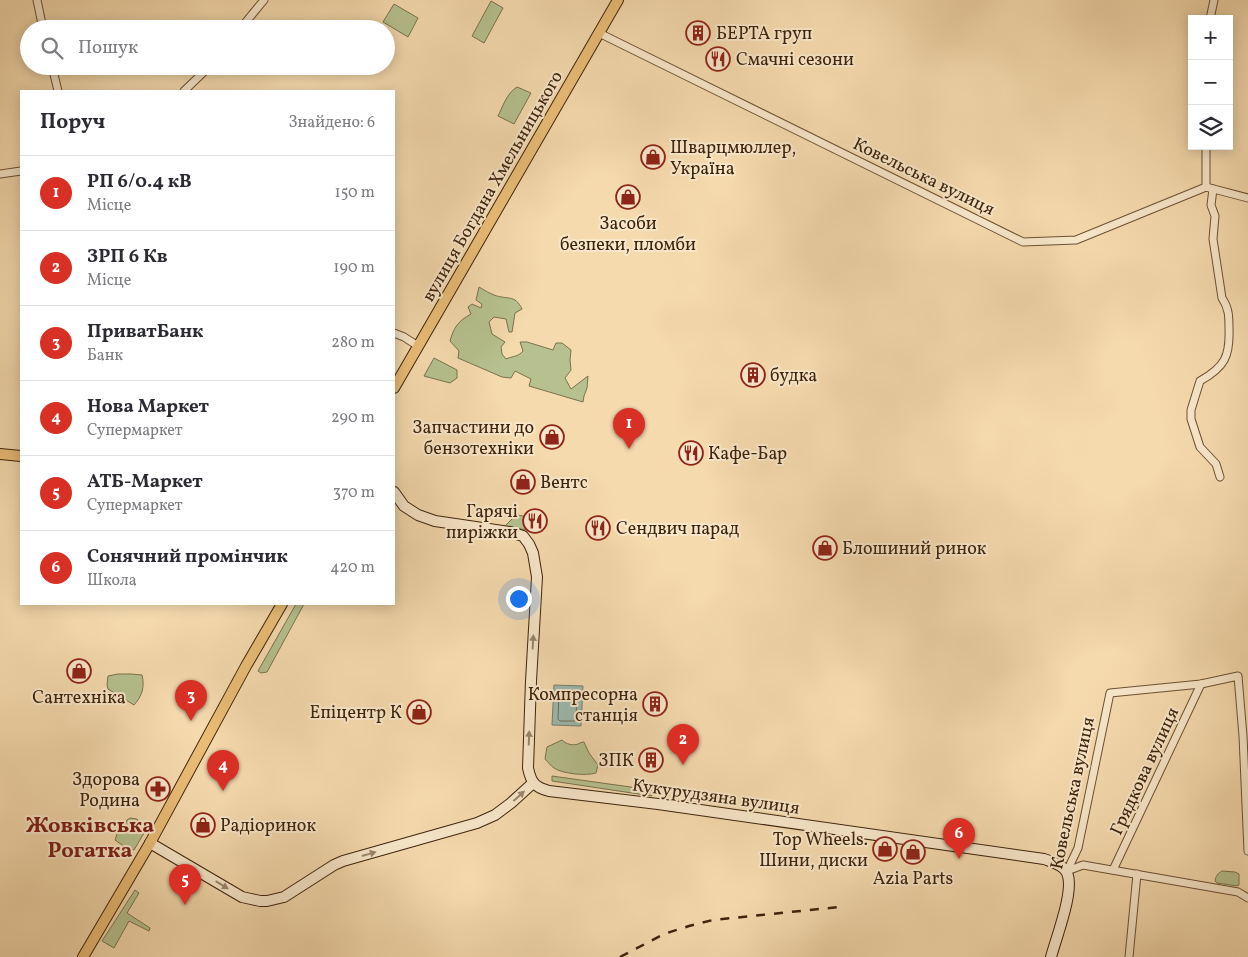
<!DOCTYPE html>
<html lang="uk">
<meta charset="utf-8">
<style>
:root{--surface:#fff;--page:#f7f7f7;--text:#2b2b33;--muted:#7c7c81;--line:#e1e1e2;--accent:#d93025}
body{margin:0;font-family:Vollkorn,serif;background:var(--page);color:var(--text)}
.controls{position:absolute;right:15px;top:15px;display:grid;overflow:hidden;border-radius:0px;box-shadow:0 2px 12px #0003}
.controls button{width:45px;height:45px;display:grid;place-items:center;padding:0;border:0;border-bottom:1px solid var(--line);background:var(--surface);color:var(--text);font:25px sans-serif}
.you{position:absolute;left:518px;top:598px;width:18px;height:18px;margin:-12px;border:4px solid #fff;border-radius:50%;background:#1a73e8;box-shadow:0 0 0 8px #1a73e833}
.badge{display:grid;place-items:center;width:32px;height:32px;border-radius:50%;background:var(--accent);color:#fff;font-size:16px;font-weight:700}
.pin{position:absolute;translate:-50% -41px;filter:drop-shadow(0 1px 2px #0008)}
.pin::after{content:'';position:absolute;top:26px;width:18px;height:15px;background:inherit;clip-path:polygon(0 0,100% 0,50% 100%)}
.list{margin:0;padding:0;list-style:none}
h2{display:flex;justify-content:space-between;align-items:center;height:65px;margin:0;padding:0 20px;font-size:21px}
h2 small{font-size:16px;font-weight:400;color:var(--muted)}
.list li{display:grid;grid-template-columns:32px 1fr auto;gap:15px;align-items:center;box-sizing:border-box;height:75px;padding:0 20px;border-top:1px solid var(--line)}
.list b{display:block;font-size:19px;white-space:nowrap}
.list p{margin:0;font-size:16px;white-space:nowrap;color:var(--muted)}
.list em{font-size:16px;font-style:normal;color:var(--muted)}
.icon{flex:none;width:28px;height:28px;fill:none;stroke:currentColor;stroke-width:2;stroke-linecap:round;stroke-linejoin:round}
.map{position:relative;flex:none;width:1248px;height:957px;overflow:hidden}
.search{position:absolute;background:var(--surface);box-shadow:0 2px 12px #0003;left:20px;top:20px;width:375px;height:55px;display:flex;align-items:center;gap:12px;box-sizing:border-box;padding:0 18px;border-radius:28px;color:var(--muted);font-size:19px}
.panel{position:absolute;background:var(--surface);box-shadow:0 2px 12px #0003;left:20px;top:90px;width:375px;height:515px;border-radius:0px}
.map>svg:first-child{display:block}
.green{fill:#b6c18f;stroke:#7a724e}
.water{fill:#9dbab0;stroke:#777e6e}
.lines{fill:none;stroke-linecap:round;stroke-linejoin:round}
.shore{stroke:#6e6e5e;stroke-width:1}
.street-casing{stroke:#6c5134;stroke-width:9}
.secondary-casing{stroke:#3e230c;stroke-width:12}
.primary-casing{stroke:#3e230c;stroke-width:12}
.street{stroke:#f8e7ca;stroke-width:7}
.secondary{stroke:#f8e7ca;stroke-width:10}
.primary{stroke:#eabd77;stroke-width:10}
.rail{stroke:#3e230c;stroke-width:2.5;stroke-dasharray:9 9;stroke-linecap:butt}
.oneway{fill:#9b856b}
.labels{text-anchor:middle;stroke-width:4;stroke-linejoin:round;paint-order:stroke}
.poi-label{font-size:18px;fill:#3e230c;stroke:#f8e7ca;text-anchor:start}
.street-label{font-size:18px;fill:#3e230c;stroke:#f8e7ca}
.district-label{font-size:22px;font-weight:bold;fill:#7a1f14;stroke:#f8e7ca}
</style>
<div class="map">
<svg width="1248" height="957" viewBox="0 0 1248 957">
<rect width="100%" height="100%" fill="#f5daae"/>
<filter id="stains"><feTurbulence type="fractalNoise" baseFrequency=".004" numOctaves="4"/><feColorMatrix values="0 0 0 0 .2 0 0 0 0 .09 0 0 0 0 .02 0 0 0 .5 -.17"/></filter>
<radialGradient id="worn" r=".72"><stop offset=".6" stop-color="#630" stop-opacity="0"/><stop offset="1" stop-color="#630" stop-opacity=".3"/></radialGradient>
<g class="green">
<path d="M491,1L503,8L484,43L472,36Z"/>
<path d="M394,4L418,18L408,37L383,22Z"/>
<path d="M517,87L531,93L514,124L498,116C503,106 507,93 517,87Z"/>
<path d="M479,287C484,290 489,293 494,295C507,300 515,294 522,309L515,313L512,332H509L506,319L494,317L489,322L492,334L505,342L501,347L502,354L506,359C513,356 518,357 523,351L520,342H527L553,350L556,343H562L571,350L570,360L571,370L565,378L571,389L588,376L587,388L584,396L583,402L529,386L531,379L515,371L511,378L502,377L458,358L459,351L450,341C454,327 458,321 471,314L468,307L472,304L481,308L482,304L476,300Z"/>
<path d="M434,358L457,370V378L450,383L424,376Z"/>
<path d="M517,515L523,516L538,526L535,529H530L529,530L504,527L513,518Z"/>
<path d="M296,604H304L267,672L261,673L258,671Z"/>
<path d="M118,674H131L142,675C145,687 142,696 134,705L108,689L107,685L108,676Z"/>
<path d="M562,740C566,744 572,746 578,744C580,743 582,742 584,742L589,753L598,765L596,773C586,776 563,774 554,768C551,766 548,762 545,759L547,747Z"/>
<path d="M552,776L652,790V796L552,781Z"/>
<path d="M130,818L137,819L139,822L145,824L147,828L134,850L125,847L115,840L117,834L115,830L116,825L125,824L127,820Z"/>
<path d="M1222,871L1235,872L1239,874V885L1237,886L1217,883L1215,881C1216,876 1217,874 1222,871Z"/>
<path d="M135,890L139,893L127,913L150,928L149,931L129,921L114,948L102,941Z"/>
</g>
<path class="water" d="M554,685L583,686L581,726L552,725Z"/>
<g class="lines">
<path class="shore" d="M561,690L575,691L577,692L576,719L575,721H560L558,719L559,692Z"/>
<g class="street-casing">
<g id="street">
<path d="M37,0L43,29"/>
<path d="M1210,19L1214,0"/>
<path d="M240,29L264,0"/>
<path d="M599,33L1023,242L1076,240L1206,187L1248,198"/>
<path d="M52,66L58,91"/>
<path d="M184,91L210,66"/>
<path d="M1206,146V187"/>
<path d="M0,174L21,171"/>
<path d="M1213,189L1211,205L1215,216L1213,239L1222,298C1229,308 1229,317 1229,329C1230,356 1225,367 1200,381L1191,410V419L1200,447L1216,464L1220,477"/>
<path d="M394,333L404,337L418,346"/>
<path d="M1113,870L1201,684"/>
<path d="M1067,871L1078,848L1110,693L1201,684L1238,676L1243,736L1248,851"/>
<path d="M1067,871L1083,865L1238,892L1248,898"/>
<path d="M1129,957L1137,874"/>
</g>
</g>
<g class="secondary-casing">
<g id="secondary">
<path d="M394,492L404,506L418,515L435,521L510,532L523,536L529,544L533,553L537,577L531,681L528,768C531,782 534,787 549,791L658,804L1044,859C1052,862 1064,865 1067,873C1075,890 1056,938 1051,957"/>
<path d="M150,843L242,897L260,901H267L284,897L334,865L343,861L477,823L495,815L511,803L533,783"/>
</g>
</g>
<g class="primary-casing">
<g id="primary">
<path d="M394,388L618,0"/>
<path d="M0,454L21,456"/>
<path d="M83,957L150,843L246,666L282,604"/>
</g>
</g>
<use href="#street" class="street"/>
<use href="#secondary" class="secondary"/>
<use href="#primary" class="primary"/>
<path class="rail" d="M620,957L664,934L689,926L713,920L839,907"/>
</g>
<defs><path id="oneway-solid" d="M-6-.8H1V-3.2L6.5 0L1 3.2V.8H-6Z" transform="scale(1.25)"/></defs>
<g class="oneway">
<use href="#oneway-solid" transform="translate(533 642) rotate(-87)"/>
<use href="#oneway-solid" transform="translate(529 738) rotate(-88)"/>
<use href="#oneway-solid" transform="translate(519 796) rotate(-42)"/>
<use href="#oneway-solid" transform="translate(369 854) rotate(-16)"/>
<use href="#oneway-solid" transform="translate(222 885) rotate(31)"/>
</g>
<defs>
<g id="building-ring" transform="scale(1.25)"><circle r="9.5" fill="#f8e7ca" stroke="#8f2418" stroke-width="1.5"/><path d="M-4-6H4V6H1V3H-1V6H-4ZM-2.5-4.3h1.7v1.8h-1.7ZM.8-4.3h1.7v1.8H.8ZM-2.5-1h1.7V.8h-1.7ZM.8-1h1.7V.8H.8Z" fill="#8f2418"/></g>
<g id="restaurant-ring" transform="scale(1.25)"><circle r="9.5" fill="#f8e7ca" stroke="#8f2418" stroke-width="1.5"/><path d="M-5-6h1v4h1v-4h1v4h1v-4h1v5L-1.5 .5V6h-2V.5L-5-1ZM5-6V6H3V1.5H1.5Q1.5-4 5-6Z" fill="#8f2418"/></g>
<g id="shop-ring" transform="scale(1.25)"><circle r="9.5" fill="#f8e7ca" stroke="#8f2418" stroke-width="1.5"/><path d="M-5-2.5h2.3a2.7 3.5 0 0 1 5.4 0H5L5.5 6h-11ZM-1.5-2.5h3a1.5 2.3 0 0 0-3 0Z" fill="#8f2418"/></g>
<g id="pharmacy-ring" transform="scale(1.25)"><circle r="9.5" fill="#f8e7ca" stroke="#8f2418" stroke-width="1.5"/><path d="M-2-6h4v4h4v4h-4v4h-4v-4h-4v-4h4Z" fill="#8f2418"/></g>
</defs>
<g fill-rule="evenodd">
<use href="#building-ring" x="698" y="33"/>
<use href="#restaurant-ring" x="718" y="59"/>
<use href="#shop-ring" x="653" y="157"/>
<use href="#shop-ring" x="628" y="197"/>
<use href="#building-ring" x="753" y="375"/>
<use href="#shop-ring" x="552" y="437"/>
<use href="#restaurant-ring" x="691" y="453"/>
<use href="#shop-ring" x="523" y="482"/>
<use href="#restaurant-ring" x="535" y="521"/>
<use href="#restaurant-ring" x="598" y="528"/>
<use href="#shop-ring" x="825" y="548"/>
<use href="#shop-ring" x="79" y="671"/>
<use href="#building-ring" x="655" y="704"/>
<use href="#shop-ring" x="419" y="712"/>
<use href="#building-ring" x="651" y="760"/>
<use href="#pharmacy-ring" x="158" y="789"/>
<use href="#shop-ring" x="203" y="825"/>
<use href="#shop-ring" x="885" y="849"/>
<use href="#shop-ring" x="913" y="852"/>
</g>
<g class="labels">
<g class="poi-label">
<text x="716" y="39">БЕРТА груп</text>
<text x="736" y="65">Смачні сезони</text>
<text x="670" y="153">Шварцмюллер,<tspan x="670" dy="21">Україна</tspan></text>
<text x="628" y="229" text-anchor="middle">Засоби<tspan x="628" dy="21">безпеки, пломби</tspan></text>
<text x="770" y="381">будка</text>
<text x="534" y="433" text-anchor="end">Запчастини до<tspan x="534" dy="21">бензотехніки</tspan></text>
<text x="708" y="459">Кафе-Бар</text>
<text x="540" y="488">Вентс</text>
<text x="518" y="517" text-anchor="end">Гарячі<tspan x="518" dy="21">пиріжки</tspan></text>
<text x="616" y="534">Сендвич парад</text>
<text x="842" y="554">Блошиний ринок</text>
<text x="638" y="700" text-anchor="end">Компресорна<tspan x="638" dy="21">станція</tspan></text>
<text x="79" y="703" text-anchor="middle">Сантехніка</text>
<text x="402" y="718" text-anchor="end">Епіцентр К</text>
<text x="634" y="766" text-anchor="end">ЗПК</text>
<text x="140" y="785" text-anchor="end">Здорова<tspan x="140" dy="21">Родина</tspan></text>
<text x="220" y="831">Радіоринок</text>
<text x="868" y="845" text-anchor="end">Top Wheels.<tspan x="868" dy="21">Шини, диски</tspan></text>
<text x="913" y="884" text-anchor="middle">Azia Parts</text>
</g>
<g class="street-label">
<text transform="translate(924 176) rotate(26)" y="6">Ковельська вулиця</text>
<text transform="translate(492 186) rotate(-60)" y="6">вулиця Богдана Хмельницького</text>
<text transform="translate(1144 771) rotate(-65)" y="6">Грядкова вулиця</text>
<text transform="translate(1072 793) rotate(-78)" y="6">Ковельська вулиця</text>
<text transform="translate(716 796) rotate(8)" y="6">Кукурудзяна вулиця</text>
</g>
<g class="district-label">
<text x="90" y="832">Жовківська<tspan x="90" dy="25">Рогатка</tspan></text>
</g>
</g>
<rect width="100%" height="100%" filter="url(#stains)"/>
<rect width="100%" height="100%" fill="url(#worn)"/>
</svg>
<div class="controls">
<button>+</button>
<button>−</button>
<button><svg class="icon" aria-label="layers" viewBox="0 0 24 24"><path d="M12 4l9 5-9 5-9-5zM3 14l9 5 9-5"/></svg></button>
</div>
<div class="you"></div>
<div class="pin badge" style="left:629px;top:449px">1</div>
<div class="pin badge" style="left:683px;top:765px">2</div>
<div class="pin badge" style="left:191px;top:721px">3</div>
<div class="pin badge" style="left:223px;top:791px">4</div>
<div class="pin badge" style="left:185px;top:905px">5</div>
<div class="pin badge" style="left:959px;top:859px">6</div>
<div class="search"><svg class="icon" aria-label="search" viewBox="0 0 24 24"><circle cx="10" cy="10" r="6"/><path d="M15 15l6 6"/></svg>Пошук</div>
<section class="panel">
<h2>Поруч<small>Знайдено: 6</small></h2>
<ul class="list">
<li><span class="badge">1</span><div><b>РП 6/0.4 кВ</b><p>Місце</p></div><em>150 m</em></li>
<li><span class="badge">2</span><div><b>ЗРП 6 Кв</b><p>Місце</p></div><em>190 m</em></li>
<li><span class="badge">3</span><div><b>ПриватБанк</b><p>Банк</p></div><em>280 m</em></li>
<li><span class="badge">4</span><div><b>Нова Маркет</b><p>Супермаркет</p></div><em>290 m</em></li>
<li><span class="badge">5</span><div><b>АТБ-Маркет</b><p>Супермаркет</p></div><em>370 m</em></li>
<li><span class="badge">6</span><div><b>Сонячний промінчик</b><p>Школа</p></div><em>420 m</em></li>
</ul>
</section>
</div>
